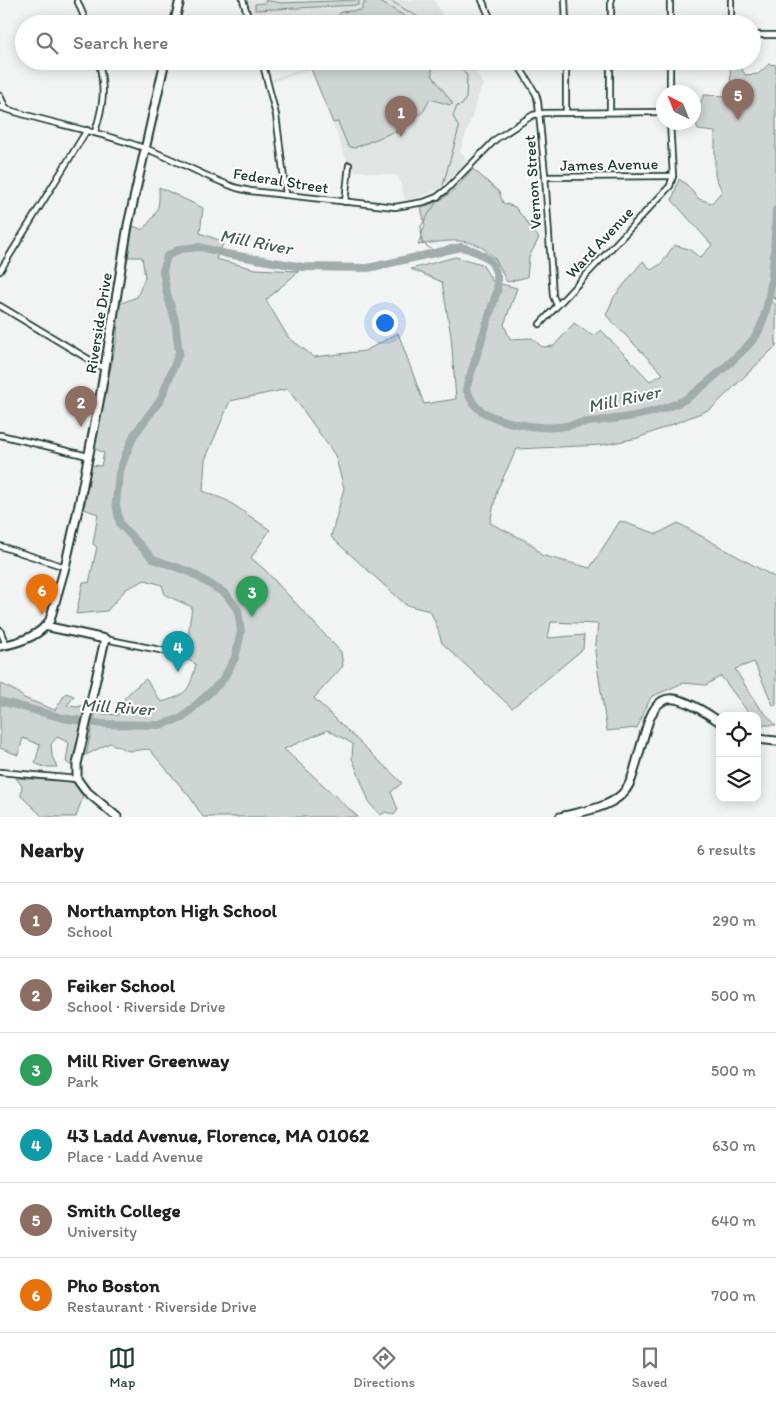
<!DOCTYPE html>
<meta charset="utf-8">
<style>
:root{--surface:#fff;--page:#f2f2f2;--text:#222;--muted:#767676;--line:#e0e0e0;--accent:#1f3d34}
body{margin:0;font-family:Itim,sans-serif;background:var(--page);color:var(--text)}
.controls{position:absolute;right:15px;bottom:15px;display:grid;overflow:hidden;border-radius:10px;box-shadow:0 2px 12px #0003}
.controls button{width:45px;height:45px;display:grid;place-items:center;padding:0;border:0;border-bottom:1px solid var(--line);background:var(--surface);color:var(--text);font:25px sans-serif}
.compass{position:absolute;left:656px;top:85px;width:45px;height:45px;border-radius:50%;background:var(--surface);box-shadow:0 2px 12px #0003;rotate:317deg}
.you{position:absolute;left:384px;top:322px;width:18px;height:18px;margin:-12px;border:4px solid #fff;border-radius:50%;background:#1a73e8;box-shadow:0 0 0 8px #1a73e833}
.badge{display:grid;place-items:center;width:32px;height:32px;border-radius:50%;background:var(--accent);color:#fff;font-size:16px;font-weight:700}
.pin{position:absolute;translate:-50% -41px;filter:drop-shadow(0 1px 2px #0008)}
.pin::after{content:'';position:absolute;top:26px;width:18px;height:15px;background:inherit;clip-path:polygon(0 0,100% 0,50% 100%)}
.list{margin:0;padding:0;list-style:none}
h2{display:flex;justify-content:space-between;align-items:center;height:65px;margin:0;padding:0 20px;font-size:21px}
h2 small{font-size:16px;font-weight:400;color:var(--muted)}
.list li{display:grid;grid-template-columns:32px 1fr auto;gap:15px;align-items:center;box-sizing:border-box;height:75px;padding:0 20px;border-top:1px solid var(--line)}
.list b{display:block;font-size:19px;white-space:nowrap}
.list p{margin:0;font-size:16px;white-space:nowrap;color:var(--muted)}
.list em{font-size:16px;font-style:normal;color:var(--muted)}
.icon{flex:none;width:28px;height:28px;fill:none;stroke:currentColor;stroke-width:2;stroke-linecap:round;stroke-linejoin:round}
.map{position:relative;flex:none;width:776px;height:817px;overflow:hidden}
.search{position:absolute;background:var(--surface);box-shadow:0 2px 12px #0003;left:15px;right:15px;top:15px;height:55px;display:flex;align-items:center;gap:12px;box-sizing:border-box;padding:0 18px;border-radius:28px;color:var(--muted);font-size:19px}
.sheet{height:515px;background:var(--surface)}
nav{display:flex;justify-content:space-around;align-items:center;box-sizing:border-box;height:70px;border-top:1px solid var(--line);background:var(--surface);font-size:14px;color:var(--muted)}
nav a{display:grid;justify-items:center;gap:2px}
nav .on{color:var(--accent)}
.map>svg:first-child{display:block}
.built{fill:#e0e4e3}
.green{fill:#ced5d3;stroke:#768984}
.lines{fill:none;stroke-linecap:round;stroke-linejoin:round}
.stream{stroke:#6d807b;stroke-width:1}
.river{stroke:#a1adaa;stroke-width:8}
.street-casing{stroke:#1f3d34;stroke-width:8}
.secondary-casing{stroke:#1f3d34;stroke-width:11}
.street{stroke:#fff;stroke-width:4.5}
.secondary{stroke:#fff;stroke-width:7}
.labels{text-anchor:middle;stroke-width:4;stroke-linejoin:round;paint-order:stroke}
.street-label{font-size:16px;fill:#1f3d34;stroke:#fff}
.water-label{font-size:18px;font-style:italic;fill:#465f57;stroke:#fff}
</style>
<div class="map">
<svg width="776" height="817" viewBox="0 0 776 817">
<rect width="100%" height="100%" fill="#f2f3f3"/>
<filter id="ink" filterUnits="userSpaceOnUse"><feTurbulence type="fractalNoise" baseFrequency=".02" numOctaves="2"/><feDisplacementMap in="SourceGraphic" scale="10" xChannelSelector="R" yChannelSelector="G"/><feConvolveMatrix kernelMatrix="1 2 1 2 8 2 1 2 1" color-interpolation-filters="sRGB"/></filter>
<g filter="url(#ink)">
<g class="built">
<path d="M246,0H434L448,24H254Z"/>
<path d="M309,61H470L483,84L460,151L467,161L445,184L437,190L413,200H405L399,176L351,170L348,198L345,197L348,164L314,74L311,69L272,82L271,79L313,65Z"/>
</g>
<g class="green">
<path d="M265,0L281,3L359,0V5L255,10V4L266,3Z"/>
<path d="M362,0H377L418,24H338V16L341,12L362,10V5L365,4V1Z"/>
<path d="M309,61H437L432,69V75L453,104L450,105L430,99L423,112L404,124L396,134V131L354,148L348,146L338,122L333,123L311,69L313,65Z"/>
<path d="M769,64L776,65V300L768,292L767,296L776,305V346L711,409L638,438L602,445L517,449L497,490L490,523L532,544L541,555L590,568L620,521L657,534L678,523L776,578V705H773L754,662L735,669L758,706L776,725H758L757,716H751L721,676L706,685L683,683L651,697L637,728L607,731L595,652L598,624L551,622L548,638L584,635L583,649L512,708L442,643L436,624L430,611L406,605L331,537L344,488L335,455L288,389L230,401L205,460L203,491L228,501L270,530L251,558L264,569L341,652L343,666L314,698L402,783L391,792L398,810L394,815L386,812L380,815L370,804L352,758L353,744L328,730L284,749L358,817H203L190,797L149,749L129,751L110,743L86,755L95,713L118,715C119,699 134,688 146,679L161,702C188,695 190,689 196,664L184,658L188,651L189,628L192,607L165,595L162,585L145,580L126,589L107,611L76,614L83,582L89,583L97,547L93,544L98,514L84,509L91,465L101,466L104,453L94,448L117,338L119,304L137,297L145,277L142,257H127L133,226L143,230C157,213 160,210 159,187L203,208L200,233L224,242L216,259L255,269L299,271L266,300L288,337L314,357L365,351L398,333L424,404L456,399L451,336L442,282L411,269L455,257L482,264L493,282L517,288L504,325L510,339L532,338L542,347L554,346L574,323L593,336L601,330L650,381L663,374L606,315L614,297L643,261L651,270L661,264L674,245L689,249L700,258L712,245L672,200L679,179L686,184L699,199L712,203L722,191L715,176V132L698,130L694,115L704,95L731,96L730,66L740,65L745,75L758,74Z"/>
<path d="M473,169L499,192L503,203L515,207L539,238L529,257L527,277L507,282C502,275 501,266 494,258C474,234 446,241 418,245L425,225L421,207C446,202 457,187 473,169Z"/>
<path d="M0,683L17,692L24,698L55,710L66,693L74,696L67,706L78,707L86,704L74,767L66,762L69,743L57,737L51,744L52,756L57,767H44L35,763L40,745L23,738L18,755L0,748Z"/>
<path d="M16,778L73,782L83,796L76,817H43L21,796L22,786Z"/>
</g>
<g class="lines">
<g class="stream">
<path d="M389,0L430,24"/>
<path d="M443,185L459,128L453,116L457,106L462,105L466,98L467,76L461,68V61"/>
<path d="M436,203L421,226L422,243L436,252"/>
</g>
<path class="river" d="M0,701L63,718L103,724L160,725L182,718L222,681L235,658L241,632L238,610L226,594L190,572L153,559L120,524L116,504L119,473L126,454L134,435L161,399L179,353L175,320L167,294L163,271L167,256L180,249L200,247L227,254L303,267L368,268L461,247C487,253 500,263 497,291L466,389C469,394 471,401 475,405C489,422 537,429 558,427C566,427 573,424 580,423C615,419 653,416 684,400C698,392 750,347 757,334C773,306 775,243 776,210"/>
<g class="street-casing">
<g id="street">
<path d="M77,0L87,24"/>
<path d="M243,0L250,24"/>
<path d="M482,0L493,24"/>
<path d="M565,0L566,24"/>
<path d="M611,24V0"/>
<path d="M670,24V0"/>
<path d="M731,24V0"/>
<path d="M752,35H776"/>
<path d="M262,61L276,115L286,195"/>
<path d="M516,61L536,94L538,102L545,175L553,296L557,305"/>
<path d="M566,61V113"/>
<path d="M670,92V61"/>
<path d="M0,96L6,109"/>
<path d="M0,107C46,123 95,130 141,147C174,158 204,177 237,188L250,191L395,207L424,202L437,197L446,190L496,139L533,115L544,113L664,112"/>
<path d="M610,111V61"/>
<path d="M95,132C104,103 105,91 99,61"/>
<path d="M545,177L673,176"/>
<path d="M345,202L349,165"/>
<path d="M0,271L87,130"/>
<path d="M0,306L105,369"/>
<path d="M540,324L670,186L673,176L670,122"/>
<path d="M0,435L88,456"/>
<path d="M0,546L65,567"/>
<path d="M0,630L6,645"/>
<path d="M105,639L175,653"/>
<path d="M0,772L77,779"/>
</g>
</g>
<g class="secondary-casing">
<g id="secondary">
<path d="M174,24L180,0"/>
<path d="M45,626L105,639L77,764V779L85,790L117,817"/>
<path d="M0,646C18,643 40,636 50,620L65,567L79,505L101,392L128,225L165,61"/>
<path d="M757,739L776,741"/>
<path d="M560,817C579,812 606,809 621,795C630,787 633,775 636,764C654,701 654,677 720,722"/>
</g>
</g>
<use href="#street" class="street"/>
<use href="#secondary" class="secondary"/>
</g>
</g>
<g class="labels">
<g class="street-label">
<text transform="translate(609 164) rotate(-1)" y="6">James Avenue</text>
<text transform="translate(281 180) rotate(9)" y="6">Federal Street</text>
<text transform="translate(532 182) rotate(-94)" y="6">Vernon Street</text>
<text transform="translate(599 242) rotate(-47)" y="6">Ward Avenue</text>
<text transform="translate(98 323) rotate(-81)" y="6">Riverside Drive</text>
</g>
<g class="water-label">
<text transform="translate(256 242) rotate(11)" y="6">Mill River</text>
<text transform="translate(624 399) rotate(-12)" y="6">Mill River</text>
<text transform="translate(117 707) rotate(4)" y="6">Mill River</text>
</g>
</g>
</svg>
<div class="controls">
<button><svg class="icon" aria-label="locate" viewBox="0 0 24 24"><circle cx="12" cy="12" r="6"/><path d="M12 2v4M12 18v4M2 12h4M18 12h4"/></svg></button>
<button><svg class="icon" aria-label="layers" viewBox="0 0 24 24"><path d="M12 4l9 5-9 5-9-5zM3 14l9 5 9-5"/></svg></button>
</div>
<svg class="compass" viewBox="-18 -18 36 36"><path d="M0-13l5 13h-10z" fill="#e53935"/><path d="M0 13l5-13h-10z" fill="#767676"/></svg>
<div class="you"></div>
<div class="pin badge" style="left:401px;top:137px;background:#8d6e63">1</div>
<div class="pin badge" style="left:81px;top:427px;background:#8d6e63">2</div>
<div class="pin badge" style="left:252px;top:617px;background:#2e9e5b">3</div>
<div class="pin badge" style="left:178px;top:672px;background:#0f9aa8">4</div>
<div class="pin badge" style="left:738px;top:120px;background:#8d6e63">5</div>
<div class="pin badge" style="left:42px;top:615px;background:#e8710a">6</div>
<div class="search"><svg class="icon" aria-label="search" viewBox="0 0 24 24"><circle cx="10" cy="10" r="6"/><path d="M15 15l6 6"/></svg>Search here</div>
</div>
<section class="sheet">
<h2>Nearby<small>6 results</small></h2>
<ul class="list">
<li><span class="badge" style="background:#8d6e63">1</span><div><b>Northampton High School</b><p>School</p></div><em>290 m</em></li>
<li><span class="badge" style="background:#8d6e63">2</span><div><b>Feiker School</b><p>School · Riverside Drive</p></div><em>500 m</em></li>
<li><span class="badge" style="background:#2e9e5b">3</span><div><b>Mill River Greenway</b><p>Park</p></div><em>500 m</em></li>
<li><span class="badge" style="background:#0f9aa8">4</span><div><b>43 Ladd Avenue, Florence, MA 01062</b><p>Place · Ladd Avenue</p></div><em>630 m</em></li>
<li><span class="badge" style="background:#8d6e63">5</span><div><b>Smith College</b><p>University</p></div><em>640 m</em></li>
<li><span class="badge" style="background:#e8710a">6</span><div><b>Pho Boston</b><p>Restaurant · Riverside Drive</p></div><em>700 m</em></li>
</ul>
</section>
<nav>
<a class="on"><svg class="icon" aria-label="map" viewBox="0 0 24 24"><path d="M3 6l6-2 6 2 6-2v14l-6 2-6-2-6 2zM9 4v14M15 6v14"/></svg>Map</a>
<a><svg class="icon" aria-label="directions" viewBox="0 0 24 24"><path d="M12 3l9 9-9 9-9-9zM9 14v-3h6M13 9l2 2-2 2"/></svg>Directions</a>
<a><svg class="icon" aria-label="saved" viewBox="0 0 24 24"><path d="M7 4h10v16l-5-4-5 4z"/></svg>Saved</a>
</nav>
